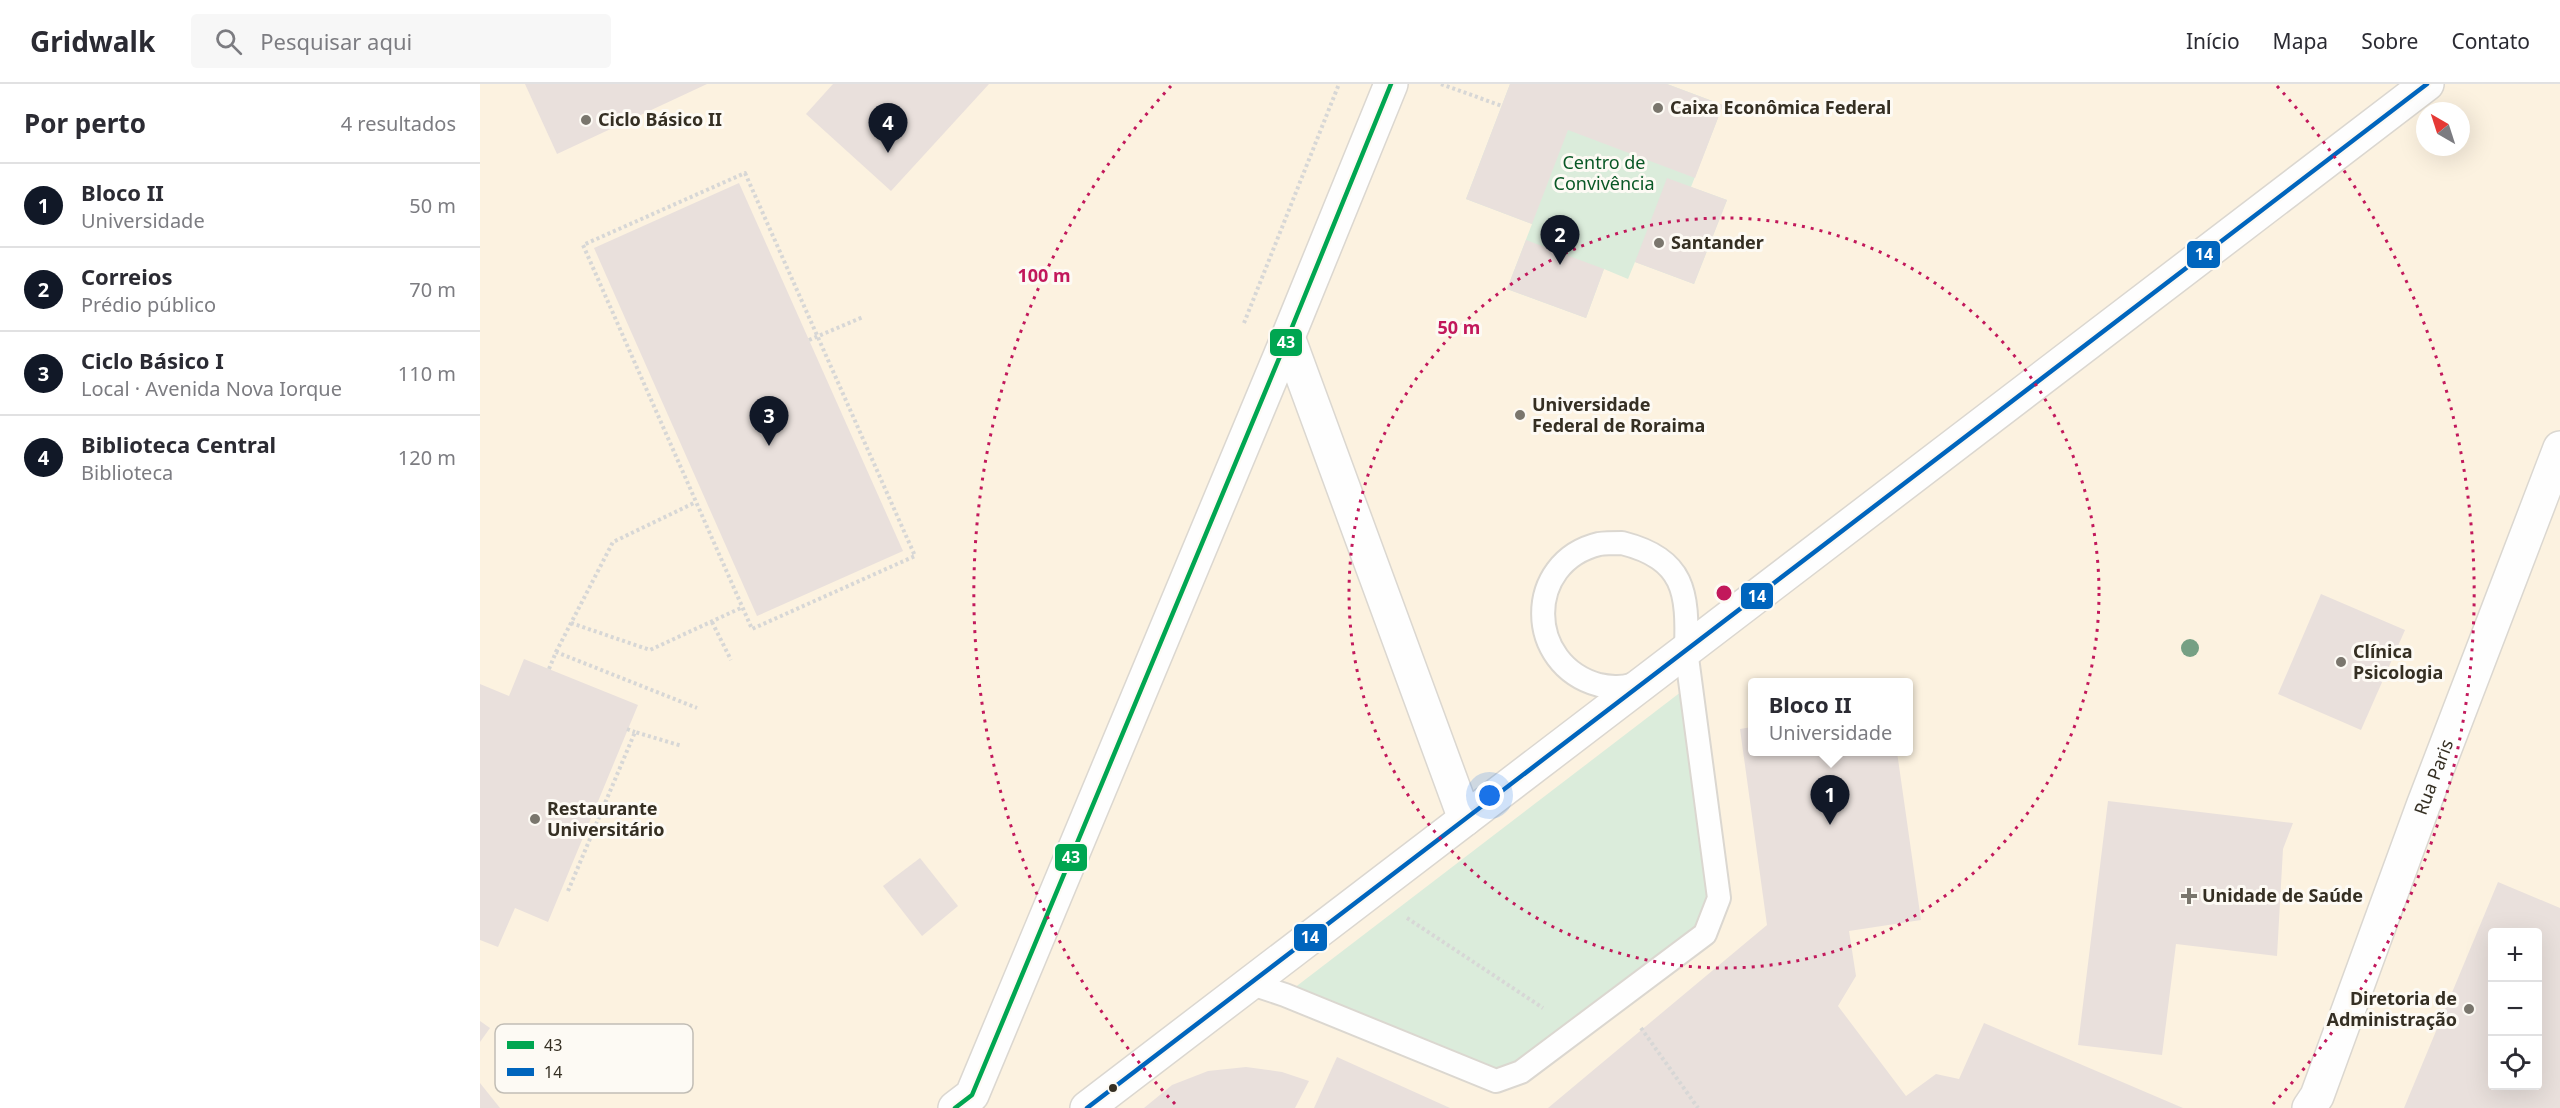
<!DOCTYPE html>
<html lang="pt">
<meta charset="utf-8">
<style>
:root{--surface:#fff;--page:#f7f7f7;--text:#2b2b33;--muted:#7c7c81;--line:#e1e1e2;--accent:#111827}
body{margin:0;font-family:"Noto Sans",sans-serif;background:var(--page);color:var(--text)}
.controls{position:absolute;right:18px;bottom:18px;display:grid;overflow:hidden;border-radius:6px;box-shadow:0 6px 24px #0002}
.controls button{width:54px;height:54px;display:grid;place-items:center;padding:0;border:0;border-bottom:2px solid var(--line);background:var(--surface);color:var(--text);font:30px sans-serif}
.compass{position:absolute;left:1936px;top:18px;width:54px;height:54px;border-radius:50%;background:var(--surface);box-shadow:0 6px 24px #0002;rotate:321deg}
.you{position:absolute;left:1010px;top:712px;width:21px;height:21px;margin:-15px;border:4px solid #fff;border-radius:50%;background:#1a73e8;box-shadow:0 0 0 9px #1a73e833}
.badge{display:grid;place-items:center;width:39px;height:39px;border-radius:50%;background:var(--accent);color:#fff;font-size:20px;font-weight:700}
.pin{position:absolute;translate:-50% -50px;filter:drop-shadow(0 2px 3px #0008)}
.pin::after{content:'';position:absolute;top:32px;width:21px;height:18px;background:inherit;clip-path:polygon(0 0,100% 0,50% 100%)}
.popup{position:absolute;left:1268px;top:594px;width:165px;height:78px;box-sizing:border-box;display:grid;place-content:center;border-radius:6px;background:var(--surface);filter:drop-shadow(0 2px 4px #0005);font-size:20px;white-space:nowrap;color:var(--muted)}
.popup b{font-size:22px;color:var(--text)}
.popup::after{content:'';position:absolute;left:50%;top:100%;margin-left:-12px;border:12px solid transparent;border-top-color:var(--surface)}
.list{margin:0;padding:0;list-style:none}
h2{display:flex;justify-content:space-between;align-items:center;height:78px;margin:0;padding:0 24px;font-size:26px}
h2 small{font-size:20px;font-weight:400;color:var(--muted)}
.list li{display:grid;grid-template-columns:39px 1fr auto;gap:18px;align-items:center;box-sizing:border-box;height:84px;padding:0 24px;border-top:2px solid var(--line)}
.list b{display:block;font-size:22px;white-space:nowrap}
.list p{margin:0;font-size:20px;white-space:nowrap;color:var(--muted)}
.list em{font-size:20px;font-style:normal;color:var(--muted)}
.icon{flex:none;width:33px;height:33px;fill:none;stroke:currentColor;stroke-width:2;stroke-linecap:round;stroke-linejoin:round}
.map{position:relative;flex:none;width:2080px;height:1024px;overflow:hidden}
header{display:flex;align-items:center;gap:36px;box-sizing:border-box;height:84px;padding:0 30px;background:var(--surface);border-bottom:2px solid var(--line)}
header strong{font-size:28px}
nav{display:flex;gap:33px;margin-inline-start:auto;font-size:21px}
.search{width:420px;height:54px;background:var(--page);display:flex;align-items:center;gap:15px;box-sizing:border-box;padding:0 21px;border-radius:6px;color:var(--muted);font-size:22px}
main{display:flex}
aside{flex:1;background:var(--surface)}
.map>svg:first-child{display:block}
.built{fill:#fcf2e0;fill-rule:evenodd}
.green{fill:#dbecdb}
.building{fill:#e9e0dc;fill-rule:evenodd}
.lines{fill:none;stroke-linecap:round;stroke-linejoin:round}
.service-casing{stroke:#dbd7d0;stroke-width:26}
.minor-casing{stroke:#dbd7d0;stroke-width:36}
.tertiary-casing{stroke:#dbd7d0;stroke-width:36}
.path{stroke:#d7d7d6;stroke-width:4;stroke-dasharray:3 3;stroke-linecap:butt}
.service{stroke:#fefefe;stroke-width:22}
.minor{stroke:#fefefe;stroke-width:33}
.tertiary{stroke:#fefefe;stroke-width:33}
.bus-1-casing{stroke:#fdfaf4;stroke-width:9}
.bus-2-casing{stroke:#fdfaf4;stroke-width:9}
.bus-1{stroke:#00a651;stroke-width:4.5}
.bus-2{stroke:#0065bd;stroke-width:4.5}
.tree{fill:#76a084}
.ring{fill:none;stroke:#c2185b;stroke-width:3;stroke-dasharray:3 6}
.poi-dot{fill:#7a766d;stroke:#fdfaf4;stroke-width:2}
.bus-dot{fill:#352f23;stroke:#fdfaf4;stroke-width:2}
.labels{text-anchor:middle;stroke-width:6;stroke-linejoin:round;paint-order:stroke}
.poi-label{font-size:18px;font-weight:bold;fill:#352f23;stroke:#fdfaf4;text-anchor:start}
.park-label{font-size:18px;fill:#095826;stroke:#fdfaf4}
.street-label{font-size:18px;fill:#352f23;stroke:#fdfaf4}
.key{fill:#fdfaf4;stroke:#c1bdb5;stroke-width:1.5}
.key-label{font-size:16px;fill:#352f23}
.centre{fill:#c2185b;stroke:#fdfaf4;stroke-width:3}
.ring-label{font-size:18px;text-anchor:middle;font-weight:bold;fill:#c2185b;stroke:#fdfaf4;stroke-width:6;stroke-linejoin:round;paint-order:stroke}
.line-badge{stroke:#fdfaf4;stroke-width:2}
.badge-label{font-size:16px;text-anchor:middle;font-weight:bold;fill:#fff}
</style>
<header>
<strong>Gridwalk</strong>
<div class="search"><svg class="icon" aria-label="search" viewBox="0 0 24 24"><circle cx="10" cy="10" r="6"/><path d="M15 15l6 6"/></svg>Pesquisar aqui</div>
<nav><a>Início</a><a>Mapa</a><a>Sobre</a><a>Contato</a></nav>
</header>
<main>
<aside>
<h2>Por perto<small>4 resultados</small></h2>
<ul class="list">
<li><span class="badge">1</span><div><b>Bloco II</b><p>Universidade</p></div><em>50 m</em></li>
<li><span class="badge">2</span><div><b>Correios</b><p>Prédio público</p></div><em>70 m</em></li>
<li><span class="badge">3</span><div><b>Ciclo Básico I</b><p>Local · Avenida Nova Iorque</p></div><em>110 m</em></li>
<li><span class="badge">4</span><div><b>Biblioteca Central</b><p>Biblioteca</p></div><em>120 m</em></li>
</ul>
</aside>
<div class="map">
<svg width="2080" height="1024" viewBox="0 0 2080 1024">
<rect width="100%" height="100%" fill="#fbf9f6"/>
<path class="built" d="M0,0H2080V1024H0ZM1945,27H1981V63H1945ZM1272,598H1428V668H1272ZM2012,848H2058V1002H2012Z"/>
<g class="green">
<path d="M1030,0H1187L1243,21L1211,103L1247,116L1214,200L1155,178L1148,195L1124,185L1106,234L1027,205L1052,140L986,115Z"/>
<path d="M1210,601L1239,814L1225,850L1016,997L805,911Z"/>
</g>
<g class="building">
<path d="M45,0H227L77,70Z"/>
<path d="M353,0H509L411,107L326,30Z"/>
<path d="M1030,0H1187L1243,21L1215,94L1088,46L1052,140L986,115Z"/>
<path d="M1187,94L1247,116L1214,200L1155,178Z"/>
<path d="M259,99L423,467L277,532L114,164Z"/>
<path d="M1046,156L1124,185L1106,234L1027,205Z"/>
<path d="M1841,510L1925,546L1881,646L1798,610Z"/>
<path d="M44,575L158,621L68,838L35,824L18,863L0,856V600L29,612Z"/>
<path d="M1272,643V668H1417L1441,836L1369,847L1376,892L1358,922L1426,1012L1456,990L1479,995L1504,939L1703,1024H1068L1287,841L1260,645Z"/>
<path d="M1628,717L1813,739L1803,765L1797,872L1696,860L1682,971L1598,961Z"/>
<path d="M440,774L478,822L442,852L403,802Z"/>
<path d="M2018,798L2080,824V1024H1924ZM2012,848H2058V1002H2012Z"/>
<path d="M0,937L10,944L0,958Z"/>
<path d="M857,973L970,1024H834Z"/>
<path d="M766,983L802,988L829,997L815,1024H664L692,1001L728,987Z"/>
<path d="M0,999L20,1024H0Z"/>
</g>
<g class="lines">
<g class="service-casing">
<g id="service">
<path d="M1142,459C1205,475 1208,508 1206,566C1188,577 1170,593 1151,601C1142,604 1128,603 1119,601C1045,581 1044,478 1119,460C1126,459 1135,459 1142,459Z"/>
<path d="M769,899L805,911L1016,997L1041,988L1225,850L1239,814L1206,566"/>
</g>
</g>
<g class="minor-casing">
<path id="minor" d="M808,253L985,735"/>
</g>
<g class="tertiary-casing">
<g id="tertiary">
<path d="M475,1024L492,1011L808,253L911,0"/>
<path d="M607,1024L1947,0"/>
<path id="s1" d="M1829,1024L1837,1012L1943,722L2080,364"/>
</g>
</g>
<g class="path">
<path d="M961,0L1022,22"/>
<path d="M265,89L435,472L272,545L103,161Z"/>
<path d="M764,239L859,0"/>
<path d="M329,256L383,233"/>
<path d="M232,538L251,576"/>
<path d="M91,539L170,566L263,523"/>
<path d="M76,568L133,458L216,418"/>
<path d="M69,585L76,568L217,624"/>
<path d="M147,645L155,648"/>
<path d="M88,807L155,648L202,662"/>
<path d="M927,834L1063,924"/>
<path d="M1161,944L1218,1024"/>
</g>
<use href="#service" class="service"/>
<use href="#minor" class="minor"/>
<use href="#tertiary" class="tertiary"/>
<g class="bus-1-casing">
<path id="bus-1" d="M475,1024L492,1011L808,253L911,0"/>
</g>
<g class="bus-2-casing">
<path id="bus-2" d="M607,1024L1947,0"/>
</g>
<use href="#bus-1" class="bus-1"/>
<use href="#bus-2" class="bus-2"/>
</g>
<circle class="tree" cx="1710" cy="564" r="9"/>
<g class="ring">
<circle cx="1244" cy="509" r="375"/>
<path d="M695 1020A750 750 0 0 1 691 2M1797 2A750 750 0 0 1 1793 1020"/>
</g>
<g class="poi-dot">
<circle cx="1178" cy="24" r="6"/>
<circle cx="106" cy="36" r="6"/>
<circle cx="1179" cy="159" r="6"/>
<circle cx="1040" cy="331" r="6"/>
<circle cx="1861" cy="578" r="6"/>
<circle cx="55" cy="735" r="6"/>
<path d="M1706 803h6v6h6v6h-6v6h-6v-6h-6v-6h6z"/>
<circle cx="1989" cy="925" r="6"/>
</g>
<circle class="bus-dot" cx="633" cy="1004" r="5"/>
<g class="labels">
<g class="poi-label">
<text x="1190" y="30">Caixa Econômica Federal</text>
<text x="118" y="42">Ciclo Básico II</text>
<text x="1191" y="165">Santander</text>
<text x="1052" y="327">Universidade<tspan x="1052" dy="21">Federal de Roraima</tspan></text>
<text x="1873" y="574">Clínica<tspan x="1873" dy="21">Psicologia</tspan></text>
<text x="67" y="731">Restaurante<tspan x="67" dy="21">Universitário</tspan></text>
<text x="1722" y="818">Unidade de Saúde</text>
<text x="1977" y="921" text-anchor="end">Diretoria de<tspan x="1977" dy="21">Administração</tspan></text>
</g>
<g class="park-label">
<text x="1124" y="85">Centro de<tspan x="1124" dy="21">Convivência</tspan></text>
</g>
<g class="street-label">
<text dy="6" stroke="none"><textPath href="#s1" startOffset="354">Rua Paris</textPath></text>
</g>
</g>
<rect x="15" y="940" width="198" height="69" rx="9" class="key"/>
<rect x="27" y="957" width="27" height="8" fill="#00a651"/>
<rect x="27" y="984" width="27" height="8" fill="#0065bd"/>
<g class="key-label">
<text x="64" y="967">43</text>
<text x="64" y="994">14</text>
</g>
<circle cx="1244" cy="509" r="9" class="centre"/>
<g class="ring-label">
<text x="564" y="198">100 m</text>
<text x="979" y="250">50 m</text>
</g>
<g class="line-badge">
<rect x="1706" y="156" width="35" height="29" rx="6" fill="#0065bd"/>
<rect x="789" y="244" width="34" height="29" rx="6" fill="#00a651"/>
<rect x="1260" y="498" width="34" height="28" rx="6" fill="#0065bd"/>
<rect x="574" y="759" width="34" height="29" rx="6" fill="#00a651"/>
<rect x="813" y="839" width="35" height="29" rx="6" fill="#0065bd"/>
</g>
<g class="badge-label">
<text x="1724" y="176">14</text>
<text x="806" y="264">43</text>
<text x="1277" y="518">14</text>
<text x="591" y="779">43</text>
<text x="830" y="859">14</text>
</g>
</svg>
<div class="controls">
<button>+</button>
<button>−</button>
<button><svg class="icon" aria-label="locate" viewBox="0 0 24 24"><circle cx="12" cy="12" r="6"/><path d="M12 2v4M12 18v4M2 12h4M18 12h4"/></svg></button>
</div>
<svg class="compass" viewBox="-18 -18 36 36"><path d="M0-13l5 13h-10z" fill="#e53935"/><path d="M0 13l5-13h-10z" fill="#7c7c81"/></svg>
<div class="you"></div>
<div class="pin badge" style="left:1350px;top:741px">1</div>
<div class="popup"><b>Bloco II</b>Universidade</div>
<div class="pin badge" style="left:1080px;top:181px">2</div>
<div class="pin badge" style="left:289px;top:362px">3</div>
<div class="pin badge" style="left:408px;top:69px">4</div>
</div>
</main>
